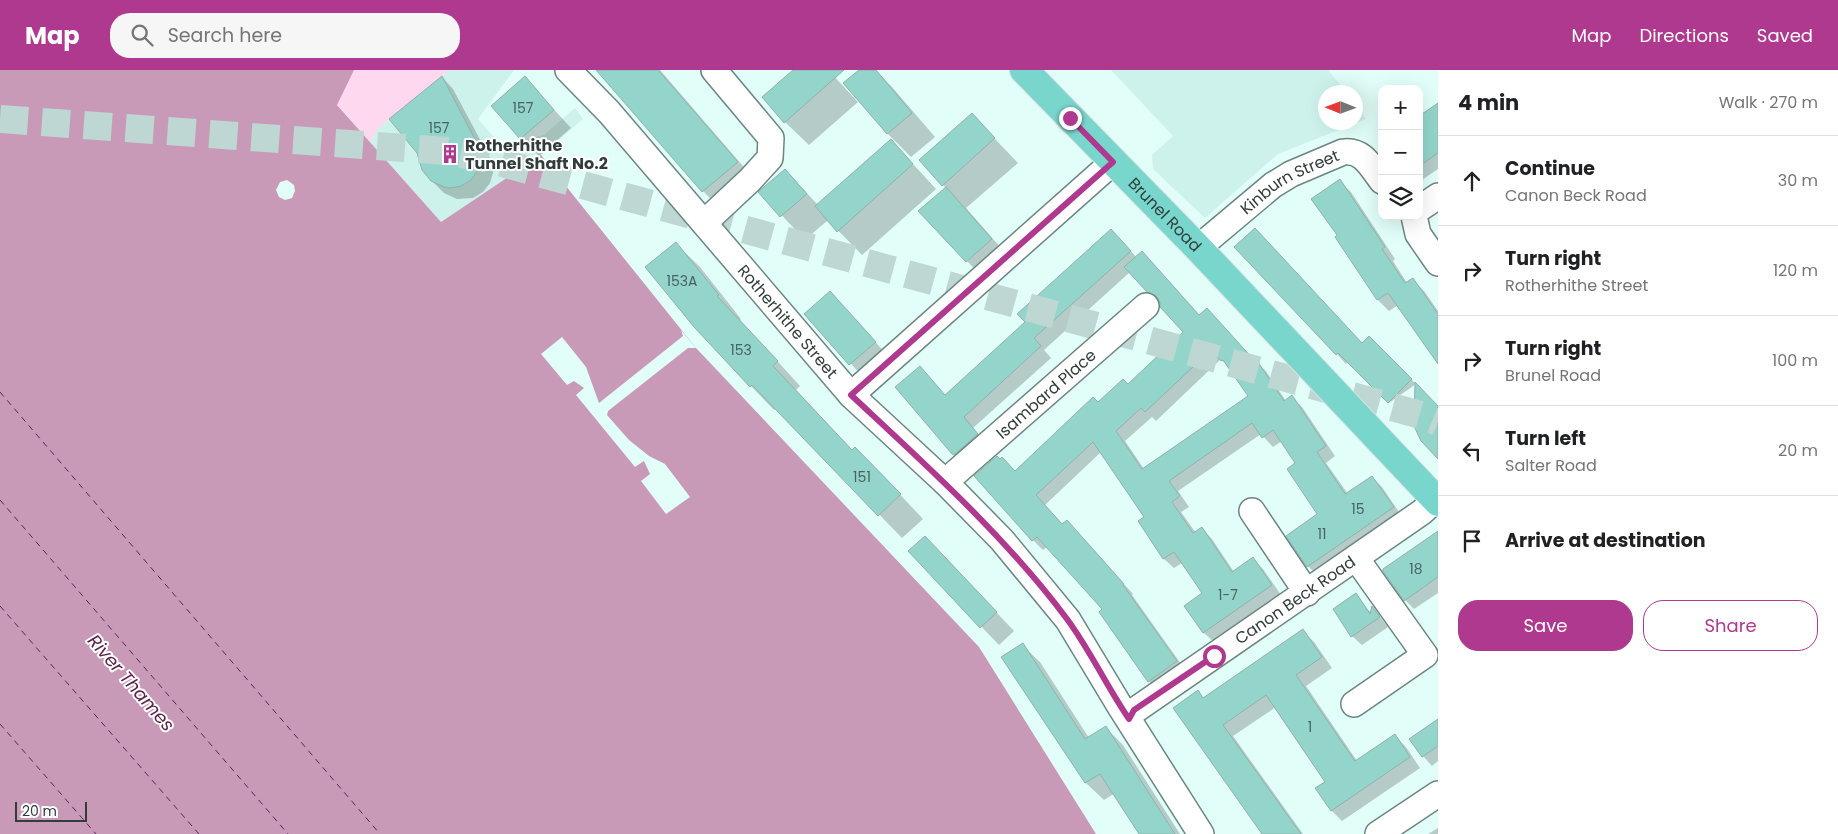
<!DOCTYPE html>
<meta charset="utf-8">
<style>
:root{--surface:#fff;--page:#f6f6f6;--text:#202124;--muted:#757577;--line:#e0e0e0;--accent:#af398f}
body{margin:0;font-family:Poppins,sans-serif;background:var(--page);color:var(--text)}
.controls{position:absolute;right:15px;top:15px;display:grid;overflow:hidden;border-radius:10px;box-shadow:0 5px 20px #0002}
.controls button{width:45px;height:45px;display:grid;place-items:center;padding:0;border:0;border-bottom:1px solid var(--line);background:var(--surface);color:var(--text);font:25px sans-serif}
.compass{position:absolute;left:1318px;top:15px;width:45px;height:45px;border-radius:50%;background:var(--surface);box-shadow:0 5px 20px #0002;rotate:271deg}
.scale{position:absolute;left:15px;bottom:12px;width:72px;box-sizing:border-box;padding-left:5px;border:2px solid #323d3b;border-top:0;font-size:14px;line-height:18px;white-space:nowrap;color:#323d3b;-webkit-text-stroke:4px #fff;paint-order:stroke}
.stop{position:absolute;width:15px;height:15px;margin:-11px;border:4px solid #af398f;border-radius:50%;background:#fff}
.stop.end{background:#af398f;border-color:#fff;box-shadow:0 1px 5px #0008}
.list{margin:0;padding:0;list-style:none}
h2{display:flex;justify-content:space-between;align-items:center;height:65px;margin:0;padding:0 20px;font-size:21px}
h2 small{font-size:16px;font-weight:400;color:var(--muted)}
.list li{display:grid;grid-template-columns:32px 1fr auto;gap:15px;align-items:center;box-sizing:border-box;height:90px;padding:0 20px;border-top:1px solid var(--line)}
.list b{display:block;font-size:19px;white-space:nowrap}
.list p{margin:0;font-size:16px;white-space:nowrap;color:var(--muted)}
.list em{font-size:16px;font-style:normal;color:var(--muted)}
.actions{display:flex;gap:10px;padding:15px 20px}
.actions a{flex:1;padding:11px 0;border:1px solid var(--accent);border-radius:20px;text-align:center;font-size:18px;color:var(--accent)}
.actions .main{background:var(--accent);color:#fff}
.icon{flex:none;width:28px;height:28px;fill:none;stroke:currentColor;stroke-width:2;stroke-linecap:round;stroke-linejoin:round}
.map{position:relative;flex:none;width:1438px;height:764px;overflow:hidden}
header{display:flex;align-items:center;gap:30px;box-sizing:border-box;height:70px;padding:0 25px;background:var(--accent);color:#fff}
header strong{font-size:24px}
nav{display:flex;gap:28px;margin-inline-start:auto;font-size:18px}
.search{width:350px;height:45px;background:var(--page);display:flex;align-items:center;gap:12px;box-sizing:border-box;padding:0 18px;border-radius:20px;color:var(--muted);font-size:19px}
main{display:flex}
aside{flex:1;background:var(--surface)}
.map>svg:first-child{display:block}
.built{fill:#cdf2ec}
.green{fill:#fdd8ef}
.water{fill:#c99ab8;fill-rule:evenodd}
.pier{fill:#e1fef9}
.shadow{fill:#0003;fill-rule:evenodd}
.lines{fill:none;stroke-linecap:round;stroke-linejoin:round}
.ferry{stroke:#5c244c;stroke-width:1;stroke-dasharray:6 5;stroke-linecap:butt}
.building{fill:#93d5cb;stroke:#94b0ab;fill-rule:evenodd}
.major-tunnel{stroke:#bed7d3;stroke-width:28;stroke-dasharray:28 14;stroke-linecap:butt}
.minor-casing{stroke:#6c8681;stroke-width:28}
.major-casing{stroke:#dee0e0;stroke-width:30}
.minor{stroke:#fff;stroke-width:25}
.major{stroke:#79d6cd;stroke-width:28}
.route{stroke:#af398f;stroke-width:6}
.labels{text-anchor:middle;stroke-width:4;stroke-linejoin:round;paint-order:stroke}
.number-label{font-size:14px;fill:#4a635f}
.poi-label{font-size:16px;font-weight:bold;fill:#323d3b;stroke:#fff;text-anchor:start}
.street-label{font-size:16px;fill:#323d3b;stroke:#fff}
.water-label{font-size:18px;font-style:italic;fill:#5c244c;stroke:#fff}
</style>
<header>
<strong>Map</strong>
<div class="search"><svg class="icon" aria-label="search" viewBox="0 0 24 24"><circle cx="10" cy="10" r="6"/><path d="M15 15l6 6"/></svg>Search here</div>
<nav><a>Map</a><a>Directions</a><a>Saved</a></nav>
</header>
<main>
<div class="map">
<svg width="1438" height="764" viewBox="0 0 1438 764">
<rect width="100%" height="100%" fill="#e1fef9"/>
<g class="built">
<path d="M449,0H514L478,49L502,76L544,65L575,38L583,49L541,85L441,152L370,72L378,59Z"/>
<path d="M1111,0H1328L1346,22H1326V52H1356V35L1366,49L1278,84L1205,148L1153,99L1152,85L1173,66Z"/>
</g>
<path class="green" d="M307,0H449L378,59L370,72Z"/>
<path class="water" d="M0,0H354L337,35L441,152L541,85L696,278L979,577L1096,764H0ZM287,110L294,115L295,121L292,128L285,130L279,127L276,120L280,112Z"/>
<path class="pier" d="M681,260L696,278H688L608,341L607,345L629,370L649,386L665,394L690,427L666,444L641,411L650,404L644,391L635,397L576,325L584,318L574,311L567,315L541,284L562,267L586,297L599,333L683,266Z"/>
<g class="shadow">
<path d="M599,0H660L761,117L726,145L703,121Z"/>
<path d="M794,0H828L858,32L809,75L785,52Z"/>
<path d="M861,0H875L892,17L935,67L911,87L888,64L845,13Z"/>
<path d="M442,7L453,19L492,92L493,103L490,113L483,122L473,128L457,129L444,123L431,110Z"/>
<path d="M525,8L571,58L539,86L493,36Z"/>
<path d="M1438,34V99L1419,112V47Z"/>
<path d="M972,45L1018,93L966,138L1015,194L990,215L967,191L946,118L943,115Z"/>
<path d="M891,70L936,119L862,185L828,150L805,170L760,122L785,100L818,135Z"/>
<path d="M1339,111L1351,122L1395,189L1393,191L1407,213L1412,209L1424,221L1438,241V290L1398,235L1389,241L1378,230L1337,167L1339,166Z"/>
<path d="M1122,171L1137,188L1152,193L1200,246L1254,291H1255L1265,300L1286,331L1292,327L1302,337L1335,386L1326,393L1348,424L1372,407L1382,417L1403,448L1318,506L1308,496L1287,466L1318,444L1297,394L1282,371L1273,377L1261,364L1178,421L1189,437L1181,442L1196,463L1202,459L1212,469L1234,502L1253,489L1263,499L1281,525L1214,572L1204,563L1186,536L1203,524L1182,493L1174,498L1164,489L1139,452L1145,448L1101,382L1045,435L1063,455L1077,462L1133,524L1132,525L1186,601L1159,621L1149,611L1104,539L1048,476L1043,480L1033,470L975,406L1015,402L1099,334L1128,316L1184,262L1161,233L1147,221L1130,202L1044,280L1051,288L973,358L988,375L966,394L955,384L945,326ZM1221,289L1232,300L1250,326L1144,399L1125,371L1152,347L1156,351Z"/>
<path d="M676,174L700,197L741,249L740,250L800,316L796,320L853,381L879,402L923,449L902,468L776,338L774,340L751,316L695,256Z"/>
<path d="M1236,177L1363,274L1369,268L1416,314L1389,333L1348,291L1346,294L1337,284Z"/>
<path d="M830,222L888,286L864,308L806,244Z"/>
<path d="M1438,474V523L1414,539L1405,530Z"/>
<path d="M910,482L942,485L1014,561L999,575Z"/>
<path d="M1356,525L1371,543L1373,538L1388,557L1362,575L1352,566Z"/>
<path d="M1303,561L1314,572L1332,598L1306,616L1357,691L1395,666L1406,677L1420,698L1342,751L1331,740L1327,712L1276,637L1233,666L1303,764H1264L1198,622L1204,628Z"/>
<path d="M1022,575L1040,592L1089,668L1105,657L1123,675L1180,764H1141L1115,723L1104,730L1086,713L1003,587Z"/>
<path d="M1438,651V691L1432,696L1423,686L1411,669Z"/>
<path d="M1438,758V764H1428Z"/>
</g>
<g class="lines">
<g class="ferry">
<path d="M0,322L380,764"/>
<path d="M0,430L288,764"/>
<path d="M0,536L199,764"/>
<path d="M0,654L96,764"/>
</g>
</g>
<g class="building">
<path d="M596,0H658L738,92L702,122Z"/>
<path d="M793,0H844L784,53L762,27Z"/>
<path d="M859,0H876L912,43L887,64L843,13Z"/>
<path d="M442,6L480,79L481,90L478,100L471,110L461,116L450,118L444,117L431,111L422,100L417,83L389,49Z"/>
<path d="M525,6L554,40L520,69L491,36Z"/>
<path d="M1438,33V83L1419,96V46Z"/>
<path d="M972,43L995,68L942,116L919,90Z"/>
<path d="M891,69L913,94L837,162L815,136Z"/>
<path d="M785,99L807,124L780,147L758,122Z"/>
<path d="M1340,109L1385,177L1382,179L1405,213L1413,208L1438,244V294L1388,223L1377,230L1335,167L1337,165L1311,129Z"/>
<path d="M946,117L992,169L966,192L918,141Z"/>
<path d="M1255,158L1362,273L1369,266L1412,309L1388,333L1338,283L1336,285L1234,177Z"/>
<path d="M1111,159L1131,181L1034,268L1041,276L964,347L978,364L954,385L952,384L895,317L920,296L945,325L1025,252L1017,244Z"/>
<path d="M676,172L719,225L717,226L778,291L773,296L852,380L855,377L901,424L878,446L752,315L750,317L694,257L645,197Z"/>
<path d="M1142,181L1199,245L1207,238L1254,290L1256,289L1284,331L1292,325L1326,376L1317,382L1345,424L1372,406L1394,437L1307,497L1286,466L1317,444L1287,399L1295,393L1273,360L1262,368L1252,353L1169,411L1180,426L1172,432L1193,463L1202,457L1232,502L1253,487L1272,515L1203,563L1184,536L1202,523L1174,482L1163,489L1138,451L1144,447L1093,372L1036,425L1062,454L1067,450L1124,514L1123,515L1177,591L1148,612L1099,542L1102,539L1037,467L1032,471L974,406L997,386L1000,389L1002,387L1015,401L1093,327L1098,332L1123,309L1128,314L1183,262L1160,237V233L1156,226L1147,222L1124,197ZM1211,280L1221,291L1223,290L1248,326L1142,399L1116,361L1141,338L1145,342Z"/>
<path d="M830,221L876,272L849,295L804,244Z"/>
<path d="M1415,312L1438,336V389L1421,371L1414,356Z"/>
<path d="M1438,461V507L1404,531L1383,501V499Z"/>
<path d="M925,466L997,542L980,558L908,481Z"/>
<path d="M1356,523L1370,544L1372,536L1380,547L1351,567L1333,539Z"/>
<path d="M1303,559L1322,587L1296,605L1355,691L1395,664L1410,687L1331,741L1315,718L1325,712L1266,625L1223,655L1301,764H1262L1173,638L1198,620L1203,628Z"/>
<path d="M1023,573L1085,669L1106,656L1175,764H1139L1100,704L1085,713L1001,587Z"/>
<path d="M1438,649V676L1422,687L1409,669Z"/>
</g>
<g class="lines">
<path class="major-tunnel" d="M0,49L446,81L484,88L1421,345L1438,352"/>
<g class="minor-casing">
<g id="minor">
<path id="s1" d="M568,0L609,42L851,325L945,412L1002,470L1068,550L1121,638L1201,764"/>
<path d="M1419,139L1438,126"/>
<path d="M1414,146L1418,164L1438,193"/>
<path d="M704,153L750,110L770,88L771,68L714,0"/>
<path id="s2" d="M1198,178L1273,115L1291,104L1343,82C1363,79 1371,97 1382,111"/>
<path d="M851,325L1113,92"/>
<path id="s3" d="M945,412L1146,236"/>
<path d="M1252,441L1307,523"/>
<path d="M1354,634L1425,585L1356,488"/>
<path id="s4" d="M1129,649L1134,641L1422,442L1438,427"/>
<path d="M1378,764L1438,724"/>
</g>
</g>
<g class="major-casing">
<g id="major">
<path id="s5" d="M1024,0L1198,178L1438,432"/>
</g>
</g>
<use href="#minor" class="minor"/>
<use href="#major" class="major"/>
</g>
<g class="lines">
<path class="route" d="M1070,48L1113,92L851,325C927,396 1004,465 1067,549C1090,580 1107,617 1129,649L1134,640L1214,586"/>
</g>
<defs>
<g id="building-bare" transform="scale(1.5)"><path d="M-4-6H4V6H1V3H-1V6H-4ZM-2.5-4.3h1.7v1.8h-1.7ZM.8-4.3h1.7v1.8H.8ZM-2.5-1h1.7V.8h-1.7ZM.8-1h1.7V.8H.8Z" fill="#af398f" stroke="#fff" stroke-width="2.5" paint-order="stroke"/></g>
</defs>
<g fill-rule="evenodd">
<use href="#building-bare" x="450" y="84"/>
</g>
<g class="labels">
<g class="number-label">
<text x="523" y="43">157</text>
<text x="439" y="63">157</text>
<text x="682" y="216">153A</text>
<text x="741" y="285">153</text>
<text x="862" y="412">151</text>
<text x="1358" y="444">15</text>
<text x="1322" y="469">11</text>
<text x="1416" y="504">18</text>
<text x="1228" y="530">1-7</text>
<text x="1310" y="662">1</text>
</g>
<g class="poi-label">
<text x="465" y="81">Rotherhithe<tspan x="465" dy="18">Tunnel Shaft No.2</tspan></text>
</g>
<g class="street-label">
<text dy="6" stroke="none"><textPath href="#s2" startOffset="114">Kinburn Street</textPath></text>
<text dy="6" stroke="none"><textPath href="#s5" startOffset="202">Brunel Road</textPath></text>
<text dy="6" stroke="none"><textPath href="#s1" startOffset="334">Rotherhithe Street</textPath></text>
<text dy="6" stroke="none"><textPath href="#s3" startOffset="134">Isambard Place</textPath></text>
<text dy="6" stroke="none"><textPath href="#s4" startOffset="205">Canon Beck Road</textPath></text>
</g>
<g class="water-label">
<text transform="translate(131 613) rotate(49)" y="6">River Thames</text>
</g>
</g>
</svg>
<div class="controls">
<button>+</button>
<button>−</button>
<button><svg class="icon" aria-label="layers" viewBox="0 0 24 24"><path d="M12 4l9 5-9 5-9-5zM3 14l9 5 9-5"/></svg></button>
</div>
<svg class="compass" viewBox="-18 -18 36 36"><path d="M0-13l5 13h-10z" fill="#e53935"/><path d="M0 13l5-13h-10z" fill="#757577"/></svg>
<div class="scale">20 m</div>
<div class="stop" style="left:1214px;top:586px"></div>
<div class="stop end" style="left:1070px;top:48px"></div>
</div>
<aside>
<h2>4 min<small>Walk · 270 m</small></h2>
<ul class="list">
<li><svg class="icon" aria-label="ahead" viewBox="0 0 24 24"><path d="M12 20V5M6 11l6-6 6 6"/></svg><div><b>Continue</b><p>Canon Beck Road</p></div><em>30 m</em></li>
<li><svg class="icon" aria-label="right" viewBox="0 0 24 24"><path d="M7 20v-9h11M14 6l5 5-5 5"/></svg><div><b>Turn right</b><p>Rotherhithe Street</p></div><em>120 m</em></li>
<li><svg class="icon" aria-label="right" viewBox="0 0 24 24"><path d="M7 20v-9h11M14 6l5 5-5 5"/></svg><div><b>Turn right</b><p>Brunel Road</p></div><em>100 m</em></li>
<li><svg class="icon" aria-label="left" viewBox="0 0 24 24"><path d="M17 20v-9H6M10 6l-5 5 5 5"/></svg><div><b>Turn left</b><p>Salter Road</p></div><em>20 m</em></li>
<li><svg class="icon" aria-label="arrive" viewBox="0 0 24 24"><path d="M6 21V4h12l-3 4 3 4H6"/></svg><div><b>Arrive at destination</b></div></li>
</ul>
<div class="actions"><a class="main">Save</a><a>Share</a></div>
</aside>
</main>
